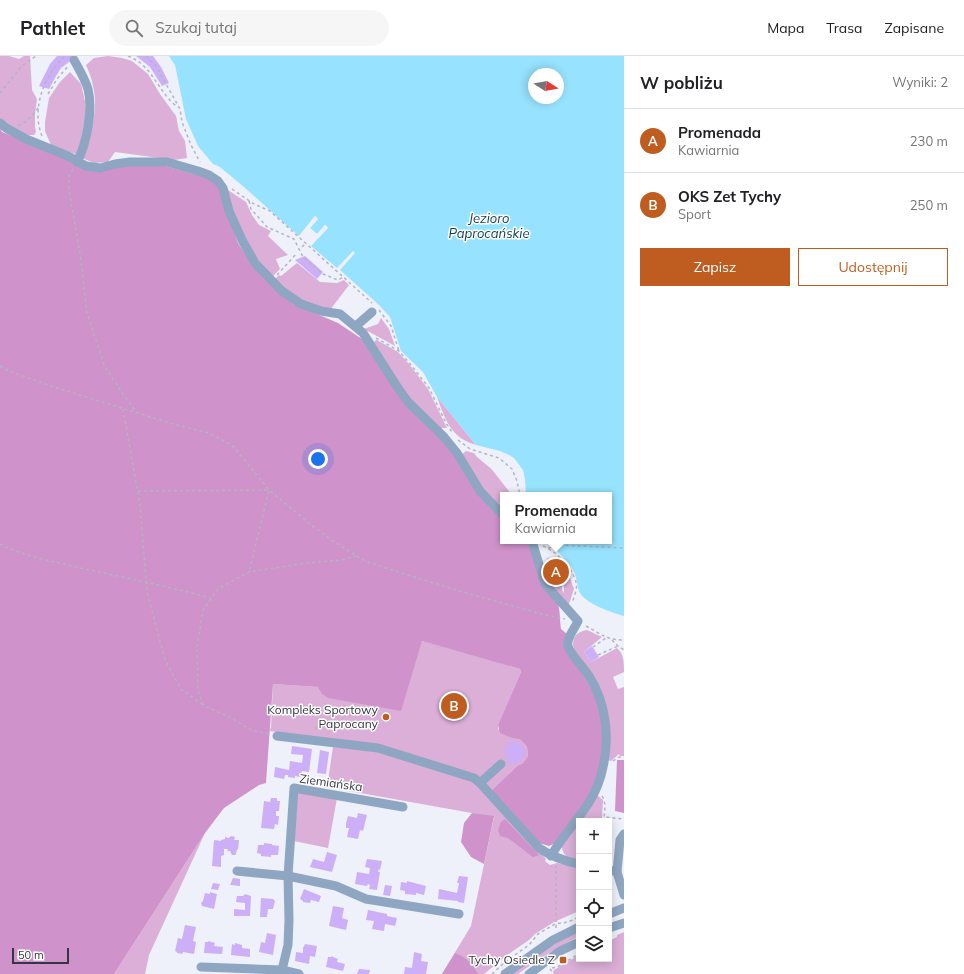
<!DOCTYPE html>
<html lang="pl">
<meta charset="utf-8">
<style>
:root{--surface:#fff;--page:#f6f6f6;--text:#202124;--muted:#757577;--line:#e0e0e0;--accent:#bf5d20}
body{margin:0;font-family:Mulish,sans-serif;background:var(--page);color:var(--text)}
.controls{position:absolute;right:12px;bottom:12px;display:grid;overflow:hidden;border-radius:0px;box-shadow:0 2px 10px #0003}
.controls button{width:36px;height:36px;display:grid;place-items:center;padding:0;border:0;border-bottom:1px solid var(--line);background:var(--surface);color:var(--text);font:20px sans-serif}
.compass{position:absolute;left:528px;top:12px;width:36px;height:36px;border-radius:50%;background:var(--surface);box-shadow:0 2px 10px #0003;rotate:101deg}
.scale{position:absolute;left:12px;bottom:10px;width:57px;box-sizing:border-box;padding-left:4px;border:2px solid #343641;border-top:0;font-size:11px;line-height:14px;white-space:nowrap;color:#343641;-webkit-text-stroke:3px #fff;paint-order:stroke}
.you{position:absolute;left:318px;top:403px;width:14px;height:14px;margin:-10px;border:3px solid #fff;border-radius:50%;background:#1a73e8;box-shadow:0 0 0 6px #1a73e833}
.badge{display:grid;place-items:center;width:26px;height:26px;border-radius:50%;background:var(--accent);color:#fff;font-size:13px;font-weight:700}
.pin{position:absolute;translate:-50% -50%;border:2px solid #fff;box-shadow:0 1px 4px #0006}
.popup{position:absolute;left:500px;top:436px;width:112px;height:52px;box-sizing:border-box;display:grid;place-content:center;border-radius:0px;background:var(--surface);filter:drop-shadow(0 1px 3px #0005);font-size:13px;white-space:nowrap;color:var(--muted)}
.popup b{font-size:15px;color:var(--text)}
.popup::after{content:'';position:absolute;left:50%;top:100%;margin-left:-8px;border:8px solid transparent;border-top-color:var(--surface)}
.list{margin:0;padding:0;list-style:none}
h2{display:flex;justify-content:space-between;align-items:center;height:52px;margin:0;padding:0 16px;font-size:17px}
h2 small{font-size:13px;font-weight:400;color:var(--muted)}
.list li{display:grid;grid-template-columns:26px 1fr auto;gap:12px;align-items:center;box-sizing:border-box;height:64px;padding:0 16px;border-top:1px solid var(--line)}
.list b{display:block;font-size:15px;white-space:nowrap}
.list p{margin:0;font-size:13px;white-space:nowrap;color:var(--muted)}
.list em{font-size:13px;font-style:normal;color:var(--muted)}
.actions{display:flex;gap:8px;padding:12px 16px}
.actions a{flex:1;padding:9px 0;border:1px solid var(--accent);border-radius:0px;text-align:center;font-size:14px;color:var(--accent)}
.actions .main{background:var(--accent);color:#fff}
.icon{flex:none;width:22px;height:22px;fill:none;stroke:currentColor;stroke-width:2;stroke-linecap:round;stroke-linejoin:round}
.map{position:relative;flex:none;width:624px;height:918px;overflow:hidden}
header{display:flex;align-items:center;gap:24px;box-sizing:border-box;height:56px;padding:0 20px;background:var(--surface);border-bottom:1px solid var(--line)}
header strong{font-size:19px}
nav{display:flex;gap:22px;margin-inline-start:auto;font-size:14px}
.search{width:280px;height:36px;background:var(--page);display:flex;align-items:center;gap:10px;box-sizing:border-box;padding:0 14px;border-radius:22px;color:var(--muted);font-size:15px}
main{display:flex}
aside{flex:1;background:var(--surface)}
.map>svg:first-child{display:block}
.green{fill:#dbafd7}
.forest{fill:#cf92ca}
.water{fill:#97e2fe;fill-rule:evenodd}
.pier{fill:#eef0fa}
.building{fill:#ccaff7}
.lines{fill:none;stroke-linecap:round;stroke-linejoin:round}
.path{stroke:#b3b5c0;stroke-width:1.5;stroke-dasharray:3 3;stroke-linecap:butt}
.minor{stroke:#8ea6c1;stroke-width:9}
.poi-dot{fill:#bf5d20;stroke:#fff;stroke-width:1.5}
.labels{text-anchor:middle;stroke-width:3;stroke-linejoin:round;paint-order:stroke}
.poi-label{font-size:12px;fill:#343641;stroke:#fff;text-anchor:end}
.street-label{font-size:12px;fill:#343641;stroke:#fff}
.water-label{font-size:13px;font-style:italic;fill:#0d3b49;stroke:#fff}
</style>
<header>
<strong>Pathlet</strong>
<div class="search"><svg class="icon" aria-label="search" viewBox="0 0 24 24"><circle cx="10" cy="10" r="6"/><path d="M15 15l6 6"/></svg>Szukaj tutaj</div>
<nav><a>Mapa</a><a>Trasa</a><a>Zapisane</a></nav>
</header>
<main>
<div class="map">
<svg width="624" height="918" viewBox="0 0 624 918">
<rect width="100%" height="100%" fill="#eef0fa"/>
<g class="green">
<path d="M0,0H9L19,3L24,0H30L32,34L37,43L35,58V71L36,76L34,79H28L0,69Z"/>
<path d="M108,0L122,2L132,5L148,18L160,38L176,60L179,75L185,85L187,102L174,104L115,96L108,106L94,107L82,102C90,79 99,55 93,30C92,23 89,16 86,9L94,2Z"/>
<path d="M70,16L81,28L85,45L86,61L78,99L51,89L45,75V66L49,42L60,26Z"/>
<path d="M225,132L246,146L252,159L259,169L271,175L268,180L288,199L276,203L280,213L271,222L242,182Z"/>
<path d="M297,207L320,226L337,227L344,224L349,229L330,254L302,246L273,225L279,219L281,220Z"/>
<path d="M381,262L389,273L395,290L364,273L378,268Z"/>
<path d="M376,284H377L398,296L409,308L428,333L447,372H439L409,344L374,286Z"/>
<path d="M437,341L476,389C451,382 445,363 437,341Z"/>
<path d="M466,395L474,397L477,401L494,415L510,436L512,439H503V455L481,432L461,399Z"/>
<path d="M569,519L574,533L568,551L552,534L558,528L564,537V529L567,526L568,521Z"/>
<path d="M587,574L602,581L584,596L591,606L617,592C624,598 624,607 624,616L613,621L618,633L624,631V700H620L619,698L611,705L607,704L573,589C573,579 578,576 587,574Z"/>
<path d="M423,585L520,613L521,616L498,669V673L512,682L521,684L527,691L528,700L523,707L517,710L491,735L484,727L363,687L269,675L271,672L273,628L318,631L325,640Z"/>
<path d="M333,691L374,695L472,723L546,803L545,805L550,809L557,807L579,811V855L554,866L535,878L529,884L506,900L484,918H442L471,870L494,761L327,731Z"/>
<path d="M301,735L337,742L328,792L294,785L295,739Z"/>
<path d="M597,739L603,744L602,762L607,763L606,765H580Z"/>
<path d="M579,766V806C570,803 562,801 562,789Z"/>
<path d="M205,777L149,899L145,918H114Z"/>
<path d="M579,874V880L539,903L518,918H512L558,886Z"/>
<path d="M624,876V918H554L553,917L554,914L579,899V903H609V885L617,881V879Z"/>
</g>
<g class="forest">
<path d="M0,72L2,76L65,101L70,106L82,112L115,110L162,109L207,122L221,132L226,153L238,187L253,210L293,248L338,267L365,285L503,461V485H527L558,548C560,554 560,566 561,573L568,579L579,611L598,646L603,668L602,702L593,735L556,787L549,790L539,787L491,735L517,710L523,707L528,700L527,691L521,684L512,682L500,677L498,669L521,616L520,613L422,585L401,655L328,642L322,638L318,631L273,628L266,727L259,729L224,752L205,777L114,918H0Z"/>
<path d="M617,704H624V757L615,755Z"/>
<path d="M472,757L494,760L484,808L471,801L461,786L464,767Z"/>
<path d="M505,763L539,799L533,801L508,782L500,780L498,774L501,766Z"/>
<path d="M455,897C466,901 472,908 478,918H442Z"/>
</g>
<path class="water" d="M169,0H624V560C611,556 588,549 580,537C576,530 578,520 571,510C564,501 555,494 548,485H609V439H513L476,389L437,341L423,316L401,295L390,261L378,248L340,214L355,197L353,195L337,212L311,190L328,171L325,169L317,178L310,172L318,163L315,160L299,180L244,131L220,111L213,108L198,90L186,63L175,9ZM534,18H558V42H534Z"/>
<g class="pier">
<path d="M315,160L318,163L310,172L317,178L325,169L328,172L311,190L310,188L318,180L325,172L317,180L309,174L308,171L315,163L307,172L301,181L299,180Z"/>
<path d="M472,388L500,395L507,398L514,402L523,414L525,423L526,439H512Z"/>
</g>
<g class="building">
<path d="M57,0H77L61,12L56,20L49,33L39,30L50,8Z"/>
<path d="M136,0H153L161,11L169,27L162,30L150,11Z"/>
<path d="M305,200L323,216L317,223L295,204Z"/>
<path d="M547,501L558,514L562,524V534L553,520Z"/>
<path d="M592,590L599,601L591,606L584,596Z"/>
<path d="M513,685L520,687L524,692L525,696L526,695V698H525L522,704L516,708L509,707L506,706L508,705L505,699L504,695L508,689L506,688Z"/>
<path d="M292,690L312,693L309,716L302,715L301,721L295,720V722L288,721V719H285L284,723L274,721L275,711L289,714L290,705L302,707L303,699L291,698Z"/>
<path d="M320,694L329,696L326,718L317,717Z"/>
<path d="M271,742H277V745H280L279,755H276V760H279L278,769L275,768L274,773L261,772L264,745L270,746Z"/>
<path d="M358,757L367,759L363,775L360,774L358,783L347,781L349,772H346V767L348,760L357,762Z"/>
<path d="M231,780L235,781L234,784H239L238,794L237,793L236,798L235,799H232L230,795H227L228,793H224V799L221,800V811L212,810L214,784L221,785V784L225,783V781L229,782Z"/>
<path d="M264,787L272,788V789L279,790L278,799H271V801L261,800V798L257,797L258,789H264Z"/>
<path d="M327,796L337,799L332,816L310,811L313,803L324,806Z"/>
<path d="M367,803L382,805L380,814L379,813L378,816H380L377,834L369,833L370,829L368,828L367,830L355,828L357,816L369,818L370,812L365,811Z"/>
<path d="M459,820L468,821L464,847L458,846V845L438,843L439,833L457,837L459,827H457Z"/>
<path d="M233,822L240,823V830L230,829Z"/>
<path d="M407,825L426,830L424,839L416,837V839L405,838V835L400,834L401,826L407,827Z"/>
<path d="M213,827L220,828L218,834L211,833Z"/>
<path d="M385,829L392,830L390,840L383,839Z"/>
<path d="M304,833L321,840L319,846L311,844L310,847L303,846V845L300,843Z"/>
<path d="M210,836L217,838L214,853L202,850L201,847L203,845L205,837L210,838Z"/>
<path d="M245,838L251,840L250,860H234V853L245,854V847L236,846L237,840H243Z"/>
<path d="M261,842L273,843L275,845L273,853H268L267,861H260Z"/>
<path d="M333,850L344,852L342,862L348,864L346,874L329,870Z"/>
<path d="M368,854L387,858V860L397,862L395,870L385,868L384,875L372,873L374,865L366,864Z"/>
<path d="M185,869L196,871L193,885L196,886L194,898L183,896L182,898L177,897V896L175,895L178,882L182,883Z"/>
<path d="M267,877L276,879L273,899L259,896L261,886L265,887Z"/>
<path d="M208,885L215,887L214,890L223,891L222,898L204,897L205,886H208Z"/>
<path d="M235,887L242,889V892L250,893V901L231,899L232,888L235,889Z"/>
<path d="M305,888L317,890L315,901L310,900L309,908L295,905L296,896L303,897V892Z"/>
<path d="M414,896L422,898L421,905L428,906L426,918H404L405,911L412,912Z"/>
<path d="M331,900L338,903L337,906L345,908L343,915L326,911L328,901H331Z"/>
<path d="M359,913L370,914L369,918H357Z"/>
</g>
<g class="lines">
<g class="path">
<path d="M128,0C149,8 155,27 169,43C171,46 175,49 178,51"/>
<path d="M146,0L156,10L180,53L182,66L191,89L200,106"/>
<path d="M0,37L21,11L36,0"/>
<path d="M48,38L57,23L69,9"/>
<path d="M18,69C28,67 33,58 39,51"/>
<path d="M42,80C31,53 44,19 65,0"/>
<path d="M73,113L69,120V134L81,204L87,257L105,311L123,338L137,357"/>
<path d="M232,133L254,148L270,155L372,247"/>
<path d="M249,145L251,153L267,171L294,183L303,201L323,218L338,224L344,221"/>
<path d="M302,191L306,187"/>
<path d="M277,219L297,197"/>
<path d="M379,254L391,270L399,295"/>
<path d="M376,282L399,295L411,309L429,332L446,367L452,376"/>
<path d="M0,310L9,315L54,331L173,368L209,377L219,382L234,391L269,434L310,468L336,487L365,505L392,514L463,536L545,559L565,563"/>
<path d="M123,353L140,448L147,536L165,604L181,633L203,649"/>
<path d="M458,384L470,393L499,402L512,413L517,425L520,439"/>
<path d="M138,435L269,434L249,516"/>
<path d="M0,488C22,500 60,507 85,513C127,522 169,531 211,542"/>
<path d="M543,490C557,496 572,511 576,526C578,532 574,541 572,547"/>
<path d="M548,492L560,489L624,492"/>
<path d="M586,570C601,578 606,584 624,584"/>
<path d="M612,584L618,590L624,594"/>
<path d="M593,591L606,582"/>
<path d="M598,599L618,590"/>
<path d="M315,671L318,676"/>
<path d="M269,678L251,674L230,661L204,650L198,635L197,591L203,554L218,533L249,516L306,507L342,504L356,500"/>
<path d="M613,705L619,701H624"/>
<path d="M602,740C606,746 605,754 604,761L624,763"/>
<path d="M556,872V810"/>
<path d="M552,912L557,911L577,899L579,896"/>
<path d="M550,913L554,918"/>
<path d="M492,918L505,906L529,889L538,878L555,868L568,866L579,861"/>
</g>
<g class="minor">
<path d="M74,4C79,13 85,23 88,33C93,54 87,87 77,106"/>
<path d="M0,67L6,72L26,83L68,100L86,110L100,112L115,108L130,106H167L198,115L209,119L218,125L223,132L229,155L242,184L255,207L282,235L301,248L321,255L340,258L363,277L396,329L408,346L444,381L457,397L480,435L503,459"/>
<path d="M356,270L372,256"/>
<path d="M532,485L545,528L578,565C575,572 566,583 568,590C570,598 585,613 589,620C606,647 610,681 603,711C595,751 570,767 551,800"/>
<path d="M277,680L378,692L474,722L480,727L539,792C552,801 564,805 579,808"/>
<path d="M480,727L501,708"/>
<path d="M609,814L617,816L624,839"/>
<path d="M237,815L288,820L294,732L403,751"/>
<path d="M617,816L620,784L624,778"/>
<path d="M609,858L624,852"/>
<path d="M609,872L624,867"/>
<path d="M201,911L282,914L299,918"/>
<path d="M281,918L288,889L289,864L288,820L336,830L366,843L459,858"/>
<path d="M505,918L553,884L579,871"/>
<path d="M529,918L560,895L579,886"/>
</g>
</g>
<g class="poi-dot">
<circle cx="386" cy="661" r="4"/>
<rect x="559" y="900" width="8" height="8" rx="2"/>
</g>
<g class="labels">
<g class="poi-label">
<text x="378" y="658">Kompleks Sportowy<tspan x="378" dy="14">Paprocany</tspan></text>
<text x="555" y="908">Tychy Osiedle Z</text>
</g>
<g class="street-label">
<text transform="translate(331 727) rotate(8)" y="4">Ziemiańska</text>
</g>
<g class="water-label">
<text x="489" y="167">Jezioro<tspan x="489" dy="15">Paprocańskie</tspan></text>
</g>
</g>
</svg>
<div class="controls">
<button>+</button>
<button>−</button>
<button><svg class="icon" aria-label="locate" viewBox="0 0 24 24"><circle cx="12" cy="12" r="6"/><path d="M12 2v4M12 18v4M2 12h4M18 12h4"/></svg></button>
<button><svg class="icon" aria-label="layers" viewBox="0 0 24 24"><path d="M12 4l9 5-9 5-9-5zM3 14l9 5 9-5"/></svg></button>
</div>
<svg class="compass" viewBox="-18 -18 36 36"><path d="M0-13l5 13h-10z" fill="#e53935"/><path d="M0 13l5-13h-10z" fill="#757577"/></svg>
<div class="scale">50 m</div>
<div class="you"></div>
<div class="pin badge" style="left:556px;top:516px">A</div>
<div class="popup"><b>Promenada</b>Kawiarnia</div>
<div class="pin badge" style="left:454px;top:650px">B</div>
</div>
<aside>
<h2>W pobliżu<small>Wyniki: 2</small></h2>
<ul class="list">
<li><span class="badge">A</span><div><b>Promenada</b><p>Kawiarnia</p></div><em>230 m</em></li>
<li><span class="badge">B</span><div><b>OKS Zet Tychy</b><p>Sport</p></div><em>250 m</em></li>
</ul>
<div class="actions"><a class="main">Zapisz</a><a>Udostępnij</a></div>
</aside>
</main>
